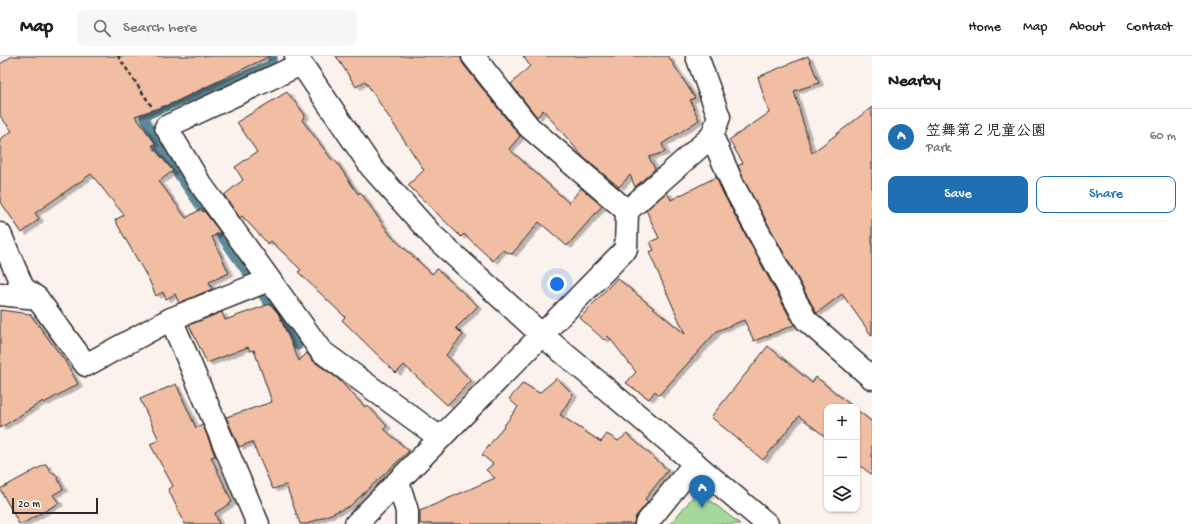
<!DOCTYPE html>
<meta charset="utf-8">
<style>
:root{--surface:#fff;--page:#f6f6f6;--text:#202124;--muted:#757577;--line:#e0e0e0;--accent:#1f6fb2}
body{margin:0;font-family:"Gochi Hand","Klee One",sans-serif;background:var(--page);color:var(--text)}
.controls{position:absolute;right:12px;bottom:12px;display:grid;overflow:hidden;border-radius:8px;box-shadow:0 1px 3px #0004}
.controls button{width:36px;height:36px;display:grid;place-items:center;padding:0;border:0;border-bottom:1px solid var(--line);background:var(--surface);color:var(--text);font:20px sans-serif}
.scale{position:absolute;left:12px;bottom:10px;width:86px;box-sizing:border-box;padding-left:4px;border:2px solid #2b2b2b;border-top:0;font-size:11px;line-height:14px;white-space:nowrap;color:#2b2b2b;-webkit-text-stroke:3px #fff;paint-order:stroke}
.you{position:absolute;left:557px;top:228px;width:14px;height:14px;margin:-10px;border:3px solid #fff;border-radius:50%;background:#1a73e8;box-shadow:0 0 0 6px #1a73e833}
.badge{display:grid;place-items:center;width:26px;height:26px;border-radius:50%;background:var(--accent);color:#fff;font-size:13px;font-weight:700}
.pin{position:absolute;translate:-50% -33px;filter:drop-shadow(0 1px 2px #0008)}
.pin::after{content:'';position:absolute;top:21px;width:14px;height:12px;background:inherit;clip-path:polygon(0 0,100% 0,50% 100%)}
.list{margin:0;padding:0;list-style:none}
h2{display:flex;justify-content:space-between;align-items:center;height:52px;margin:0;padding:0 16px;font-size:17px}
h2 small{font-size:13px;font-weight:400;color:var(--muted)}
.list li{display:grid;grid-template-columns:26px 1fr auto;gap:12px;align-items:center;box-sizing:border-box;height:56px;padding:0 16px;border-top:1px solid var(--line)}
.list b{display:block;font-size:15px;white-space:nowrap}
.list p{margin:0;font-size:13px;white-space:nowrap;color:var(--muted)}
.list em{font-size:13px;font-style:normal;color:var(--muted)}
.actions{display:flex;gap:8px;padding:12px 16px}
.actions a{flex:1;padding:9px 0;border:1px solid var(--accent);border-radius:8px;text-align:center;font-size:14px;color:var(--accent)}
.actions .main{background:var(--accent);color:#fff}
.icon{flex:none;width:22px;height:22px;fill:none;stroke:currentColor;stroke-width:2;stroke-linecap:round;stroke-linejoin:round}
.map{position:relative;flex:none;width:872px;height:468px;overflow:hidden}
header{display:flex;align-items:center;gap:24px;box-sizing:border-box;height:56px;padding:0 20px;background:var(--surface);border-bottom:1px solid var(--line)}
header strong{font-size:19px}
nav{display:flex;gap:22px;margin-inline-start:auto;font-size:14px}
.search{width:280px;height:36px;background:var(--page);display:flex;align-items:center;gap:10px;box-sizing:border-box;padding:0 14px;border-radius:8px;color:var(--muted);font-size:15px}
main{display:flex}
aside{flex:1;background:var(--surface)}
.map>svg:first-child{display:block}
.green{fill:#a5d99b;stroke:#688263}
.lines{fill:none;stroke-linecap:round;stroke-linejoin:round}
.stream{stroke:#5e8998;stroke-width:9}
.building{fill:#f1bda3;stroke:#2b2b2b;filter:url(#shadow)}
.minor-casing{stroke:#2b2b2b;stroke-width:25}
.path{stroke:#2b2b2b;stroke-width:2.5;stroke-dasharray:4 3;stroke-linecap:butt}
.minor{stroke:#fff;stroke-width:22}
</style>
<header>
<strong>Map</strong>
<div class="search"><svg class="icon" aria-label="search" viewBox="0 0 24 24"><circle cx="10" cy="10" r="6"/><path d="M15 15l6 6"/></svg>Search here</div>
<nav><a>Home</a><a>Map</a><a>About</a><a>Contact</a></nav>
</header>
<main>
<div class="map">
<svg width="872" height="468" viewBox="0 0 872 468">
<defs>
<filter id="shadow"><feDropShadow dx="4.5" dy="2.5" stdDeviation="0" flood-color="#0004"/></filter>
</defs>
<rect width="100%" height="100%" fill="#fcf2ed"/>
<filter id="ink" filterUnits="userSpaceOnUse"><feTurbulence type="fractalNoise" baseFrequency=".025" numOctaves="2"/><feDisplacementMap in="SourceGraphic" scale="8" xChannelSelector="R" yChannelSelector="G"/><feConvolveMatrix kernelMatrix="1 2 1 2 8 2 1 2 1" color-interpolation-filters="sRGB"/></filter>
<g filter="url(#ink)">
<path class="green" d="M698,435L740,468H670Z"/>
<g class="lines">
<path class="stream" d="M273,0L271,9L144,60L160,93L298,290"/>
</g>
<g class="building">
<path d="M12,0H270L173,47L135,60L155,87L152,90L173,115L159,125L186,162L201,153L203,156L204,155L220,176L212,181L229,217L209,226L212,233L179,247L175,238L166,243L163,236L156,240L149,224L126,184L115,164L124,159L91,118L35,157L39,163L22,177L0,145V83L12,75L0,60V8Z"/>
<path d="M336,0H460L463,8L520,80L509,93L569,147L581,132L602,150L567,190L539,166L512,198L502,194L493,205L464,178L461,181L408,129L424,114L365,25L356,31Z"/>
<path d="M523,0H668L695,42L690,44L699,64L662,88L665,96L649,101L655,113L635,131L630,119L619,131L584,102L543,54L537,61L511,28L530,10Z"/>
<path d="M808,0L819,27L794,35L812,97L872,51V280L842,238L817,257L816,256L745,126L738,110L743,107L729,84L769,57L758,21Z"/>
<path d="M287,36L305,59L302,64L333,105L335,104L358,138L360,136L391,180L432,218L437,213L478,250L456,272L463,279L446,299L471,325L447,349L404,309L396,317L342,264L345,261L298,216L301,214L271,185L268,188L242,160L240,162L224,139L243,124L235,111L257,96L237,66Z"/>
<path d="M716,121L723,137L794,269L754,285L744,264L717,275L659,339L655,335L649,343L626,327L636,316L608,280L604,284L580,262L617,222L685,278L649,196L654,194L650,186L659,182L646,154L667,136L671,144Z"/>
<path d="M270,248L278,257L299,305L307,297L313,305L337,322L365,351L367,349L387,370L384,373L409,395L350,450L307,468H300L286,429L273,433L252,386L239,391L226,361L272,346L254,294L250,295L248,291L207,307L189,269L222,256L225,264Z"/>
<path d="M0,254L30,258L65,305L78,328L44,347L43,345L0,372Z"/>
<path d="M768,290L812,327L816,321L853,351H827V382L799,360L763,404L711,361Z"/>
<path d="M557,322L573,338L560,359L601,386L607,378L618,385L627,378L668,414L645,443L648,446L636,460L634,468H420V455L495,422L486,414L493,408L482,399L518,351L509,343L523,327L539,337Z"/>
<path d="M176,328L196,372L203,369L215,400L211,401L232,446L215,457L219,468H185L168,433L173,430L150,388L159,384L140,343Z"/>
<path d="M857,354L872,366V419L857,407Z"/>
<path d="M46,408L51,417H55L63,433L53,439L59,447L22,468H19L0,433Z"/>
</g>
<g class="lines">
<g class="minor-casing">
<g id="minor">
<path d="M296,0L372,112L432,179L542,279L767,468"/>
<path d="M473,0L529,71L627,155"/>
<path d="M301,8L166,71L199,126L321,295L440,382"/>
<path d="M712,80L734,131L806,264L872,322"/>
<path d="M0,178L23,232L37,242L86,309L171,263L258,468"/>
<path d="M0,238L37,242"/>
<path d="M171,263L269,224"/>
<path d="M398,426L407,455V468"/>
<path d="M356,468L626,193L627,155L712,80L719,61L697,0"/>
<path d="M646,468L695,407"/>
</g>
</g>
<path class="path" d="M118,0L152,51"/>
<use href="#minor" class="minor"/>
</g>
</g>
</svg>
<div class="controls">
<button>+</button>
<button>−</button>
<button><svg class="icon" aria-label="layers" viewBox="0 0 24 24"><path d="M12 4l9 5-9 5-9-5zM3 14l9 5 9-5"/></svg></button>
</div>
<div class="scale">20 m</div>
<div class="you"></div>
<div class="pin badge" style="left:702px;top:452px">A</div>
</div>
<aside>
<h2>Nearby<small></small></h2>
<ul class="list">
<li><span class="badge">A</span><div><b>笠舞第２児童公園</b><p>Park</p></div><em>60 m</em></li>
</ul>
<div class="actions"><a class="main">Save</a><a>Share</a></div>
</aside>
</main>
